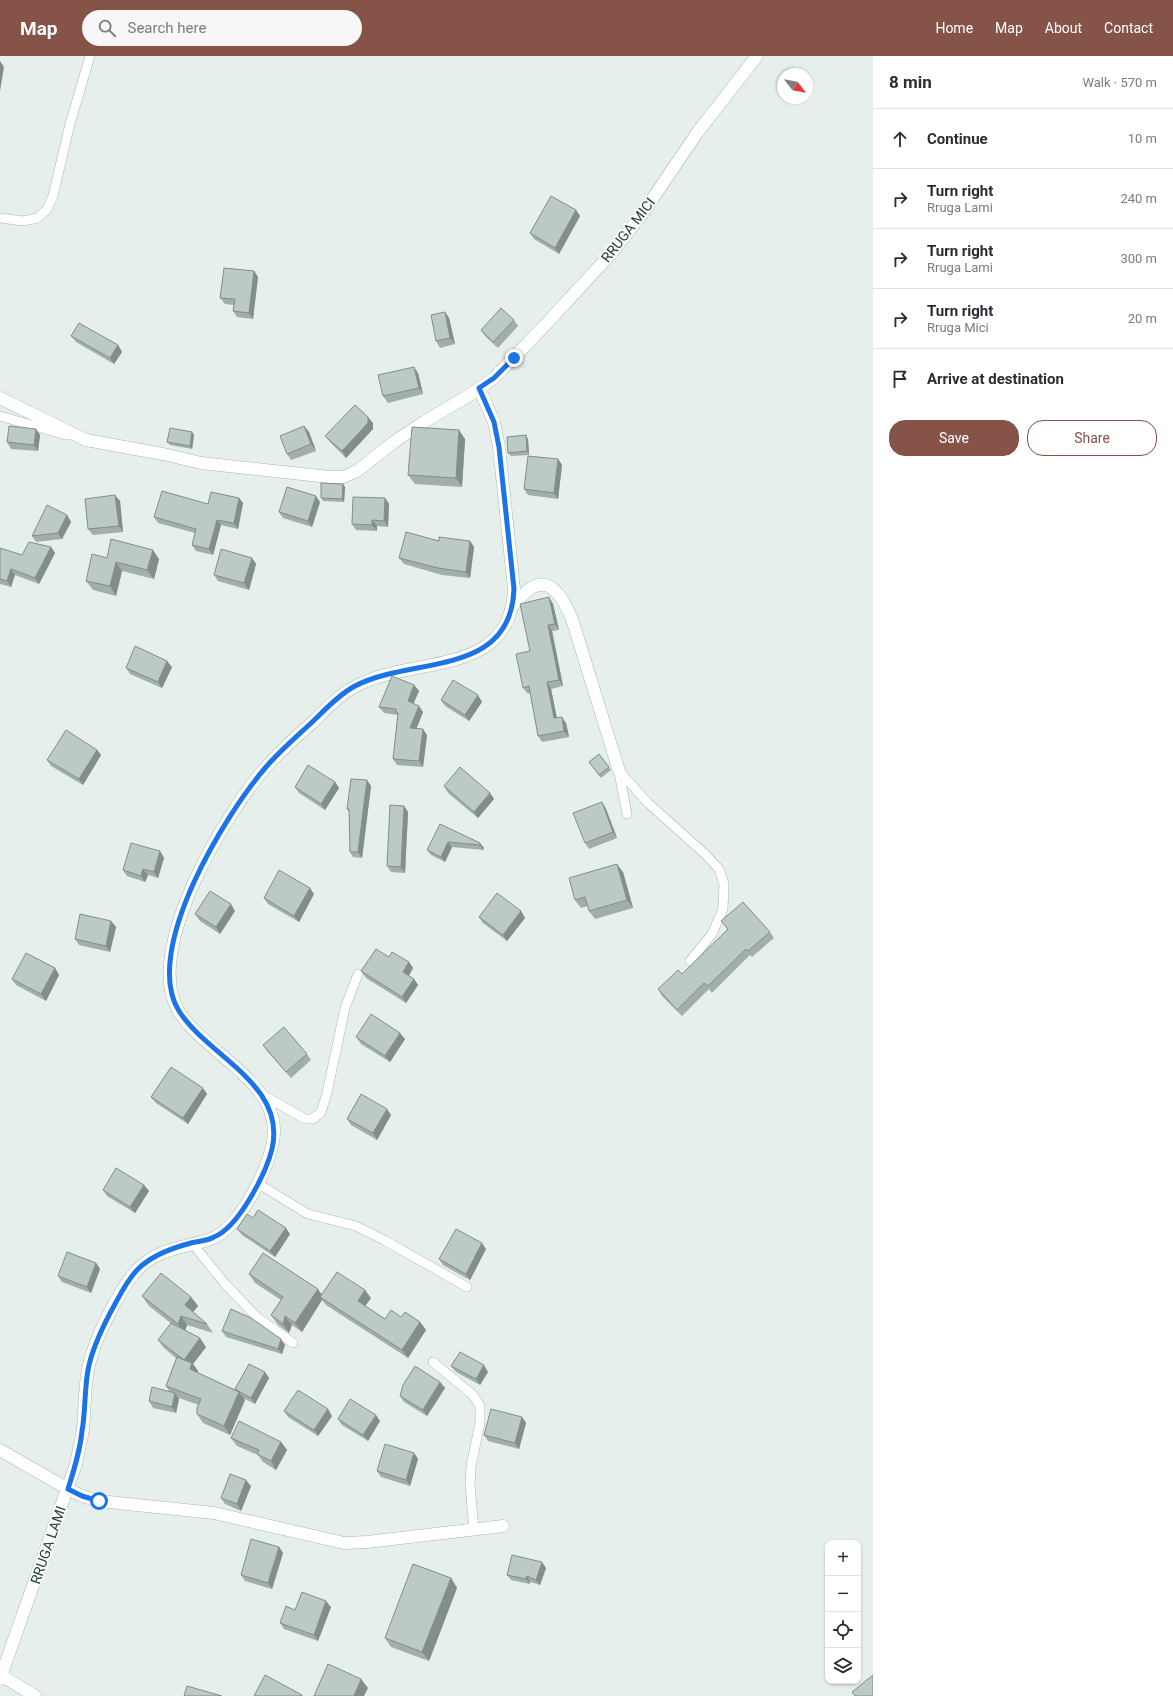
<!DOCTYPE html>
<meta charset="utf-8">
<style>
:root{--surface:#fff;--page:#f7f7f7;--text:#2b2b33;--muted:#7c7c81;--line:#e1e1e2;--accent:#855347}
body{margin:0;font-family:Roboto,sans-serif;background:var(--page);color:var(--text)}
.controls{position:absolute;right:12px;bottom:12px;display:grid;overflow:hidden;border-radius:8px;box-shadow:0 1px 3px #0004}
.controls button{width:36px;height:36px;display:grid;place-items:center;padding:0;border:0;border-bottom:1px solid var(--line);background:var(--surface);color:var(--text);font:20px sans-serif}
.compass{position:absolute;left:777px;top:12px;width:36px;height:36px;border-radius:50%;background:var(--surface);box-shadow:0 1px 3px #0004;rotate:121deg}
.stop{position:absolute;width:12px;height:12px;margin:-9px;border:3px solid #1a73e8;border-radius:50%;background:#fff}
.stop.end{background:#1a73e8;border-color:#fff;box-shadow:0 1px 4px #0008}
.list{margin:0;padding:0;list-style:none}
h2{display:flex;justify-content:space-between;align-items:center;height:52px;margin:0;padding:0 16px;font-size:17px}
h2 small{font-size:13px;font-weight:400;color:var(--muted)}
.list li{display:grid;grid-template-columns:26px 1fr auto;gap:12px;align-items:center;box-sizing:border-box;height:60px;padding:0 16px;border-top:1px solid var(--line)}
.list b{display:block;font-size:15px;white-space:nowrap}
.list p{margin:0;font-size:13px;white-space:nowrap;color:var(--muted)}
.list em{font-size:13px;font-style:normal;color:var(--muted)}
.actions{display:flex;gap:8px;padding:12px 16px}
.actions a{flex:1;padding:9px 0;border:1px solid var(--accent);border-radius:16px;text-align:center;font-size:14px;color:var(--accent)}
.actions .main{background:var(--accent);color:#fff}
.icon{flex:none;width:22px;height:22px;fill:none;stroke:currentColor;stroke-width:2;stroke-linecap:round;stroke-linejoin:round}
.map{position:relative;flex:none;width:873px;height:1640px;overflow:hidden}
header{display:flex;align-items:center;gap:24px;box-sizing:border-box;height:56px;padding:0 20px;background:var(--accent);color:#fff}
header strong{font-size:19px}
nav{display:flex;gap:22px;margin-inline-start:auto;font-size:14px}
.search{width:280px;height:36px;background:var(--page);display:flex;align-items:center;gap:10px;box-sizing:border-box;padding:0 14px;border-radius:22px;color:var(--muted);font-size:15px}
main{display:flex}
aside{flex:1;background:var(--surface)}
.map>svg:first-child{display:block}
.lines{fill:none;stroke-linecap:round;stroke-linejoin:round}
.lane-casing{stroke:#a8b8b2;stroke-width:10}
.street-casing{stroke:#a8b8b2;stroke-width:13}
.lane{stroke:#fff;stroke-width:9}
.street{stroke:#fff;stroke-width:12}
.wall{fill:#a1aea9}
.shaded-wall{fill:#838d89}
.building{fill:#bbcac4;stroke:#838d89}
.route{stroke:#1a73e8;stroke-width:5}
.labels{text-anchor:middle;stroke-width:4;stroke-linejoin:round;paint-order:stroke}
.street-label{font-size:14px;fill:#24423a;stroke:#f7fbf9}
</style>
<header>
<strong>Map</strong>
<div class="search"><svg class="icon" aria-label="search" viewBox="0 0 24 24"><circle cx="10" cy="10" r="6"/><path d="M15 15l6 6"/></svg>Search here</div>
<nav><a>Home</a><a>Map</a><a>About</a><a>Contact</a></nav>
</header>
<main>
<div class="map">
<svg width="873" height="1640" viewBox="0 0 873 1640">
<rect width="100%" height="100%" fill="#e6efeb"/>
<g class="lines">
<g class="lane-casing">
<g id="lane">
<path d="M0,162L23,165L38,162L47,153L53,140L70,68L90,0"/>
<path d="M0,360L66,379"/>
<path d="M619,715L648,747L705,798L719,813L724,828L723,853L712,878L690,905"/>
<path d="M619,716L627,758"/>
<path d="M263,1039L305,1063H313L321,1056L327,1037L345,952L358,918"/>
<path d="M257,1127L308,1158L356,1170L384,1184L467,1231"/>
<path d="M192,1187L226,1229L258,1262L293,1287"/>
<path d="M433,1306L473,1339L480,1350V1367L471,1410L470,1429L474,1474"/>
</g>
</g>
<g class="street-casing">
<g id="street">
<path d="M0,342L86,384L163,398L201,407L329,421H343L357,415L394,386L424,366L468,340L494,322L547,267L609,200L643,157L697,77L757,0"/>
<path d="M513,549C518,544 522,539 527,535C551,516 564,545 572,563L619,715"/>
<path d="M0,1394L68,1433L82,1440L99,1445L214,1457L344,1487L367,1486L503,1470"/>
<path d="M2,1620L35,1640"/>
<path d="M0,1623L76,1408C78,1397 81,1385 83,1373C85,1352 84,1330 89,1309C95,1282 118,1236 136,1215C157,1192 184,1192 211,1183C239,1174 274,1105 274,1076C275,1024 202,995 178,954C143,893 226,756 267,710C281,694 298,679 314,665C326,653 339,639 354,631C411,599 511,623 514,533L499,391L494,366L479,332"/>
</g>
</g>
<use href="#lane" class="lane"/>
<use href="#street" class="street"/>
</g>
<g class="wall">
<path d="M576,154L580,160L559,198L534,183L530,177Z"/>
<path d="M254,215L258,221L253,263L237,261L233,255L234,249L225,248L220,242Z"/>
<path d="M445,256L449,262L455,288L440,292L436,285Z"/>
<path d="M514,264L518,270L498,292L485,280L481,274Z"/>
<path d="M71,280L118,289L122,296L114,308L76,286Z"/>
<path d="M418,317L423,338L388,347L383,340Z"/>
<path d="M373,367V373L346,402L330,386L325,380Z"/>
<path d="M304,370L309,376L316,395L291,404L287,398Z"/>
<path d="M36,373L40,379L38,395L11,393L7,386Z"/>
<path d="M194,379L192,393L170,389L167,386Z"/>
<path d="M465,383L462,431L415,428L408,419Z"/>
<path d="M528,383L529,399L511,400L508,397Z"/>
<path d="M558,403L562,409L558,443L528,439L524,433Z"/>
<path d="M343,428L345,431L344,446L323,445L321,442Z"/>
<path d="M239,442L243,447L238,473L221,469L213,499L196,495L192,489L195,477L158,467L154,461Z"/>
<path d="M385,442L389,448L388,471L377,470V475L356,474L352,468Z"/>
<path d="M120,445L123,476L93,479L88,473Z"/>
<path d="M320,446L312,471L283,462L279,456Z"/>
<path d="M67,459L71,466L62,483L36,486L32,480Z"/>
<path d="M470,485L474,491L470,522L442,519L404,508L399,502Z"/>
<path d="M51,491L55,497L39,528L15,519L11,531L0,528V492L22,499Z"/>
<path d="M107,502L159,503L154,523L122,515L116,540L93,534L86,525Z"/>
<path d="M252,502L256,508L249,534L218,525L214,519Z"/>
<path d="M549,541L553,548L559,574L552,575L563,630L551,633L557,662L566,667L569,681L542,686L538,680L530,637L528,638L523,632L530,595Z"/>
<path d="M172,611L162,632L130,618L126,612Z"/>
<path d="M414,629L419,635L413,648L423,656L417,672L427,679L423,711L397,709L393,703L398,659L384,657L379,651Z"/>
<path d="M441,644L482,646L469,665L445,650Z"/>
<path d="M97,694L101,699L83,729L51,710L47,704Z"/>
<path d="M599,698L611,714L601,722L589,706Z"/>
<path d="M335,726L339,732L325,754L299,737L295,731Z"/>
<path d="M371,730L362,802L353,801L350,796L349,756L347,753Z"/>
<path d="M444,730L490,737L494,743L478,762L448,737Z"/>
<path d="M602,746L606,753L617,782L589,793L585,787Z"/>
<path d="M404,750L408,756L405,817L391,816L387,810Z"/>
<path d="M440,768L480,787L484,792L483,794L452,791L445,806L431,799L427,794Z"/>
<path d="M160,795L164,802L158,822L148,819L145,826L127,820L123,814Z"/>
<path d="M623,816L633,852L595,863L589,855L588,850L581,852L575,844Z"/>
<path d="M314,838L299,866L268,848L264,842Z"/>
<path d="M235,855L220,878L200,865L195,858Z"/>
<path d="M521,855L525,862L507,885L483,867L479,861Z"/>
<path d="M111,865L116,871L110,896L79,889L75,883Z"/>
<path d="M721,865L770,876L774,882L752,901L750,899L712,937L709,933L682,960L662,940L658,933L682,918L728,874Z"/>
<path d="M389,901L409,906L413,912L409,920L414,923L418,929L406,947L366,922L361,915Z"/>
<path d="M55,912L59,919L46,945L16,929L12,923Z"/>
<path d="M356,981L405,983L390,1006L361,988Z"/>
<path d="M263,989L307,998L311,1004L291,1022L267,995Z"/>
<path d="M207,1038L188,1068L156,1047L151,1041Z"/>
<path d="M391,1059L377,1084L351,1069L347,1063Z"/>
<path d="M144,1129L149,1135L135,1157L107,1140L103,1134Z"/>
<path d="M237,1173L290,1178L275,1201L242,1179Z"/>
<path d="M486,1193L470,1224L443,1209L439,1203Z"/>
<path d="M96,1207L100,1213L91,1237L62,1226L58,1220Z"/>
<path d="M249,1218L322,1238L371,1242L365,1250L385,1263L401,1261L420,1266L426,1274L408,1302L326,1249L322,1244L302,1276L292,1269L289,1277L278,1269L271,1259L281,1244L255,1227Z"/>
<path d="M142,1240L191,1241L198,1250L193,1256L207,1268L213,1277L187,1269L185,1275L206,1291L193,1308L198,1315V1317L236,1334L265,1316L269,1322L255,1348L243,1342L245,1344L230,1379L203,1367L197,1358L199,1349L179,1342V1343L176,1357L153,1352L149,1345L169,1335L166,1330L176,1302L164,1292L158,1284L172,1268L149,1250Z"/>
<path d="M222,1275L285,1289L282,1298L226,1281Z"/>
<path d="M451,1310L488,1316L480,1329L456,1316Z"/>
<path d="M440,1326L445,1332L427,1360L404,1346L400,1340Z"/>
<path d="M284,1355L332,1360L318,1380L288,1361Z"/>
<path d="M522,1361L526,1367L519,1393L488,1385L484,1379Z"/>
<path d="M338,1363L380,1365L368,1385L342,1369Z"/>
<path d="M231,1382L281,1386L287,1394L276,1414L263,1406L258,1399L237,1390Z"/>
<path d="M414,1397L418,1403L410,1430L381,1421L377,1415Z"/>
<path d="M251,1430L241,1455L225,1448L221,1442Z"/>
<path d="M279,1491L283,1497L272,1533L245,1525L241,1519Z"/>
<path d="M546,1512L540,1529L530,1526V1528L511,1524L507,1519Z"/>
<path d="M451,1522L457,1532L429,1605L391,1591L385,1582Z"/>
<path d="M331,1551L318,1585L284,1573L280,1567L295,1554Z"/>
</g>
<g class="shaded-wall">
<path d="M0,5L4,11L0,35Z"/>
<path d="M576,154L580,160L559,198L555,192Z"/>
<path d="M254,215L258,221L253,263L249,257Z"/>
<path d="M445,256L449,262L455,288L450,282Z"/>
<path d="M118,289L122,296L114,308L110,302Z"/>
<path d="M414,311L418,317L423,338L419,332Z"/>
<path d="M368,361L373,367V373L346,402L342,395Z"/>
<path d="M304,370L309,376L316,395L311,388Z"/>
<path d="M36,373L40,379L38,395L34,389Z"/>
<path d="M459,374L465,383L462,431L456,422Z"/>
<path d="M192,376L194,379L192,393L190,390Z"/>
<path d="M526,379L528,383L529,399L527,395Z"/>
<path d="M558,403L562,409L558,443L554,437Z"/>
<path d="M343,428L345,431L344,446L342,443Z"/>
<path d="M115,439L120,445L123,476L119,470Z"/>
<path d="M316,440L320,446L312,471L308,465Z"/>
<path d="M239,442L243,447L238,473L234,467Z"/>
<path d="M385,442L389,448L388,471L384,465Z"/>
<path d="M67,459L71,466L62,483L58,477Z"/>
<path d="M217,464L221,469L213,499L209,493Z"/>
<path d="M372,464L377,470V475L372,469Z"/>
<path d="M470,485L474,491L470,522L466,516Z"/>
<path d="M51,491L55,497L39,528L35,522Z"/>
<path d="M153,494L159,503L154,523L147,514Z"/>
<path d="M252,502L256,508L249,534L244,527Z"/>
<path d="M116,506L122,515L116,540L110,530Z"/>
<path d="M11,513L15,519L11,531L7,525Z"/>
<path d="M549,541L553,548L559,574L555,568Z"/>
<path d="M548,569L552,575L563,630L559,624Z"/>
<path d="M167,605L172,611L162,632L158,626Z"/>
<path d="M547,626L551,633L558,668L554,662Z"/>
<path d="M414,629L419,635L412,651L408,645Z"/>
<path d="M478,639L482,646L469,665L465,659Z"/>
<path d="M419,650L423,656L414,678L410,672Z"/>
<path d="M562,661L566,667L569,681L564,675Z"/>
<path d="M423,673L427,679L423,711L419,705Z"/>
<path d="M97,694L101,699L83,729L79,723Z"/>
<path d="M367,724L371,730L362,802L358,796Z"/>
<path d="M335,726L339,732L325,754L321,748Z"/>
<path d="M490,737L494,743L478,762L474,756Z"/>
<path d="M602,746L606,753L617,782L613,776Z"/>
<path d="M404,750L408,756L405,817L401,811Z"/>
<path d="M448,786L452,791L445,806L441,801Z"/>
<path d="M480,787L484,792L483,794L480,789Z"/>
<path d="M160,795L164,802L158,822L154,816Z"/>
<path d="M617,808L623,816L633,852L627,844Z"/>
<path d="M143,813L148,819L145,826L141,820Z"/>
<path d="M310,832L314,838L299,866L294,860Z"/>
<path d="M231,848L235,855L220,878L216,871Z"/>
<path d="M521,855L525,862L507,885L503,879Z"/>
<path d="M111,865L116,871L110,896L106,890Z"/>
<path d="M409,906L413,912L407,922L403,916Z"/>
<path d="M55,912L59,919L46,945L41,938Z"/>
<path d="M414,923L418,929L406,947L402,941Z"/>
<path d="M400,977L405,983L390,1006L385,1000Z"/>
<path d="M203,1032L207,1038L188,1068L183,1062Z"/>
<path d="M387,1053L391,1059L377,1084L373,1077Z"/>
<path d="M144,1129L149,1135L135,1157L130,1151Z"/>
<path d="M286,1172L290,1178L275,1201L270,1195Z"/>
<path d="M482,1187L486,1193L470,1224L466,1218Z"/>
<path d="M96,1207L100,1213L91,1237L87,1231Z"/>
<path d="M318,1233L324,1242L320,1241L322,1244L302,1276L295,1267Z"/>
<path d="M365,1234L371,1242L363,1253L358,1245Z"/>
<path d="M191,1241L198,1250L191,1259L185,1249Z"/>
<path d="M181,1260L187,1269L184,1277L178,1268Z"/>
<path d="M285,1260L292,1269L289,1277L283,1268Z"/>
<path d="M420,1266L426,1274L408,1302L402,1294Z"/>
<path d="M200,1282L206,1291L193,1308L198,1315L196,1322L184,1304Z"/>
<path d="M281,1283L285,1289L282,1298L278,1293Z"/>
<path d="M484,1309L488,1316L480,1329L476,1323Z"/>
<path d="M265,1316L269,1322L255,1348L251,1342Z"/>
<path d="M440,1326L445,1332L427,1360L423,1354Z"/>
<path d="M239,1336L245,1344L230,1379L224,1370Z"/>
<path d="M175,1337L179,1343L176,1357L172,1351Z"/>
<path d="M328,1353L332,1360L318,1380L314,1374Z"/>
<path d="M376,1359L380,1365L368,1385L363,1379Z"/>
<path d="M522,1361L526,1367L519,1393L515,1387Z"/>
<path d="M281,1386L287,1394L276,1414L271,1405Z"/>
<path d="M414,1397L418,1403L410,1430L406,1424Z"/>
<path d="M246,1424L251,1430L241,1455L237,1448Z"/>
<path d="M279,1491L283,1497L272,1533L268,1527Z"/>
<path d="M542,1506L546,1512L540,1529L536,1524Z"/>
<path d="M527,1520L530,1526V1528L526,1523Z"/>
<path d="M451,1522L457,1532L429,1605L422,1596Z"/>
<path d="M326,1545L331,1551L318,1585L314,1579Z"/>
<path d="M361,1623L368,1632L364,1640H354Z"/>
</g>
<g class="building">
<path d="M551,140L576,154L555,192L530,177Z"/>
<path d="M224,212L254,215L249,257L233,255L235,243L220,242Z"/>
<path d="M501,252L514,264L493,286L481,274Z"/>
<path d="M445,256L450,282L436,285L431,259Z"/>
<path d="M79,267L118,289L110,302L71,280Z"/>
<path d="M414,311L419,332L383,340L378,319Z"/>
<path d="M355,349L368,361V367L342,395L325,380Z"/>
<path d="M9,370L36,373L34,389L7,386Z"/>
<path d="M304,370L311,388L287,398L280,380Z"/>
<path d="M412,371L459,374L456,422L408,419Z"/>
<path d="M170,372L192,376L190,390L167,386Z"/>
<path d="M526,379L527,395L508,397L507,381Z"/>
<path d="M528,400L558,403L554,437L524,433Z"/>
<path d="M321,427L343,428L342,443L321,442Z"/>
<path d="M287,431L316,440L308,465L279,456Z"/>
<path d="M162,435L208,448L211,436L239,442L234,467L217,464L209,493L192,489L196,473L154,461Z"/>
<path d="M115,439L119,470L88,473L85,443Z"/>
<path d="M353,441L385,442L384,465L372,464V469L352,468Z"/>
<path d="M47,449L67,459L58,477L32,480Z"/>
<path d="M406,476L439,485V481L470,485L466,516L438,512L399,502Z"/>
<path d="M111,483L153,494L147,514L116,506L110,530L86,525L92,498L107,502Z"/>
<path d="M29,486L51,491L35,522L11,513L7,525L0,523V492L22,499Z"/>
<path d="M221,493L252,502L244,527L214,519Z"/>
<path d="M549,541L555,568L548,569L559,624L547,626L554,662L562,661L564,675L538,680L529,630L523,632L516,598L530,595L520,548Z"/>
<path d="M135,590L167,605L158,626L126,612Z"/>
<path d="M392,620L414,629L408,645L419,650L410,672L423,673L419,705L393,703L398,657L396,656V653L379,651Z"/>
<path d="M453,624L478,639L465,659L441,644Z"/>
<path d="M66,674L97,694L79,723L47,704Z"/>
<path d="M599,698L609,711L599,719L589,706Z"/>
<path d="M308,709L335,726L321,748L295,731Z"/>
<path d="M460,711L490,737L474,756L444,730Z"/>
<path d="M351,723L367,724L358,796H350L349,753H347Z"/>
<path d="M602,746L613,776L585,787L573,757Z"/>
<path d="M390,749L404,750L401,811L387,810Z"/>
<path d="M440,768L480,787V789L448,786L441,801L427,794Z"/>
<path d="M131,787L160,795L154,816L143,813L141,820L123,814Z"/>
<path d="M617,808L627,844L589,855L585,841L575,844L569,822Z"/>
<path d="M279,814L310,832L294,860L264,842Z"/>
<path d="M210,835L231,848L216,871L195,858Z"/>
<path d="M497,837L521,855L503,879L479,861Z"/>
<path d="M743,846L770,876L748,895L746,893L708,930L704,927L677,954L658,933L678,914L682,918L728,873L721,865Z"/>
<path d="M80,858L111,865L106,890L75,883Z"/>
<path d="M376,893L389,901L392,896L409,906L403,916L414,923L402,941L361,915Z"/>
<path d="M26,897L55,912L41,938L12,923Z"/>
<path d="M371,958L400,977L385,1000L356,981Z"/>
<path d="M284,971L307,998L286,1016L263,989Z"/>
<path d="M171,1011L203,1032L183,1062L151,1041Z"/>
<path d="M361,1038L387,1053L373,1077L347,1063Z"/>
<path d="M116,1112L144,1129L130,1151L103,1134Z"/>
<path d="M258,1154L286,1172L270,1195L237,1173L247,1158L253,1162Z"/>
<path d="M456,1173L482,1187L466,1218L439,1203Z"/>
<path d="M67,1196L96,1207L87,1231L58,1220Z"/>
<path d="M263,1197L318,1233L295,1267L285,1260L283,1268L271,1259L283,1241L249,1218Z"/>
<path d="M337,1216L365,1234L358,1245L385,1263L391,1254L401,1261L405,1256L420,1266L402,1294L320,1241Z"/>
<path d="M161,1217L191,1241L185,1249L207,1268L181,1260L178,1268L142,1240Z"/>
<path d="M231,1253L251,1262L281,1283L278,1293L222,1275Z"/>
<path d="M171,1267L200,1282L184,1304L192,1307L190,1313L239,1336L224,1370L197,1358V1352L201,1343L166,1330L177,1301L184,1304L158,1284Z"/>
<path d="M460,1296L484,1309L476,1323L451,1310Z"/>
<path d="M249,1308L265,1316L251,1342L235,1333Z"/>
<path d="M415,1310L440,1326L423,1354L400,1340L403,1329Z"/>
<path d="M152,1331L175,1337L172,1351L149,1345Z"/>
<path d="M298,1334L328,1353L314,1374L284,1355Z"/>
<path d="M350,1343L376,1359L363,1379L338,1363Z"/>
<path d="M491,1353L522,1361L515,1387L484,1379Z"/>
<path d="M239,1365L281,1386L271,1405L257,1398L259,1394L231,1382Z"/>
<path d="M385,1388L414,1397L406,1424L377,1415Z"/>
<path d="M230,1418L246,1424L237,1448L221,1442Z"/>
<path d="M251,1483L279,1491L268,1527L241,1519Z"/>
<path d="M512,1499L542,1506L536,1524L527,1520L526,1523L507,1519Z"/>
<path d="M413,1508L451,1522L422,1596L385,1582Z"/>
<path d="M302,1536L326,1545L314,1579L280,1567L286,1550L295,1554Z"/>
<path d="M328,1608L361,1623L354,1640H314Z"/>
<path d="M265,1619L302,1639V1640H254Z"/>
<path d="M873,1619V1640H855L852,1636Z"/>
<path d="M187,1630L222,1640H184Z"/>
</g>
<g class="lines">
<path class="route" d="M99,1445L82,1440L68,1433C74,1414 80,1395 82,1375C86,1353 84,1331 89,1309C94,1288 104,1268 115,1248C121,1237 128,1223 138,1213C152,1199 172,1192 191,1187C199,1185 207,1185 214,1181C239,1171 266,1117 272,1093C287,1028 208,1001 179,955C141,895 226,757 266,711C279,696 295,682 309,669C323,656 338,639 355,630C412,600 511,622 514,533L499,391L494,366L479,332L494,322L514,302"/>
</g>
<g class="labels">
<g class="street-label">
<text transform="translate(628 174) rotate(-52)" y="5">RRUGA MICI</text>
<text transform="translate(48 1489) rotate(-71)" y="5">RRUGA LAMI</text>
</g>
</g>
</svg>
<div class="controls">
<button>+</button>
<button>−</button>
<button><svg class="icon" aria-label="locate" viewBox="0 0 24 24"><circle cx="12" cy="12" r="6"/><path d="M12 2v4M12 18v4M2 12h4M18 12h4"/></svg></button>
<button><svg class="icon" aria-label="layers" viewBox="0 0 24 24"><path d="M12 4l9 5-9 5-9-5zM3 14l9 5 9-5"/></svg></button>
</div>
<svg class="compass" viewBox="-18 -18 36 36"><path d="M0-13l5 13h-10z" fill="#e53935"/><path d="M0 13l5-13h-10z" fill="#7c7c81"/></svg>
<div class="stop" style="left:99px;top:1445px"></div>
<div class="stop end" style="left:514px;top:302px"></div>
</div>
<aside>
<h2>8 min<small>Walk · 570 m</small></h2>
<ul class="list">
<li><svg class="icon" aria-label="ahead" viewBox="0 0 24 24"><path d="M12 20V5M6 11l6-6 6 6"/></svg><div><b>Continue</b></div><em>10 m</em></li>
<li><svg class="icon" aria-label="right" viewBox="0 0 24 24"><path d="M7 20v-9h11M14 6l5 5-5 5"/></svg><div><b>Turn right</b><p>Rruga Lami</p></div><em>240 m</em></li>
<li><svg class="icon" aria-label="right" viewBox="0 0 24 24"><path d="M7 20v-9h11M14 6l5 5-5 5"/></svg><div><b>Turn right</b><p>Rruga Lami</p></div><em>300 m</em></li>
<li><svg class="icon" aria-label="right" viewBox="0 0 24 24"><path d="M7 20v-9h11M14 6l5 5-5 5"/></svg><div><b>Turn right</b><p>Rruga Mici</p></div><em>20 m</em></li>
<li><svg class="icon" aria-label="arrive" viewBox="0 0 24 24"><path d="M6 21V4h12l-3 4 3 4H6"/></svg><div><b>Arrive at destination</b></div></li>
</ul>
<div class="actions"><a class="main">Save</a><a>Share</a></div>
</aside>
</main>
